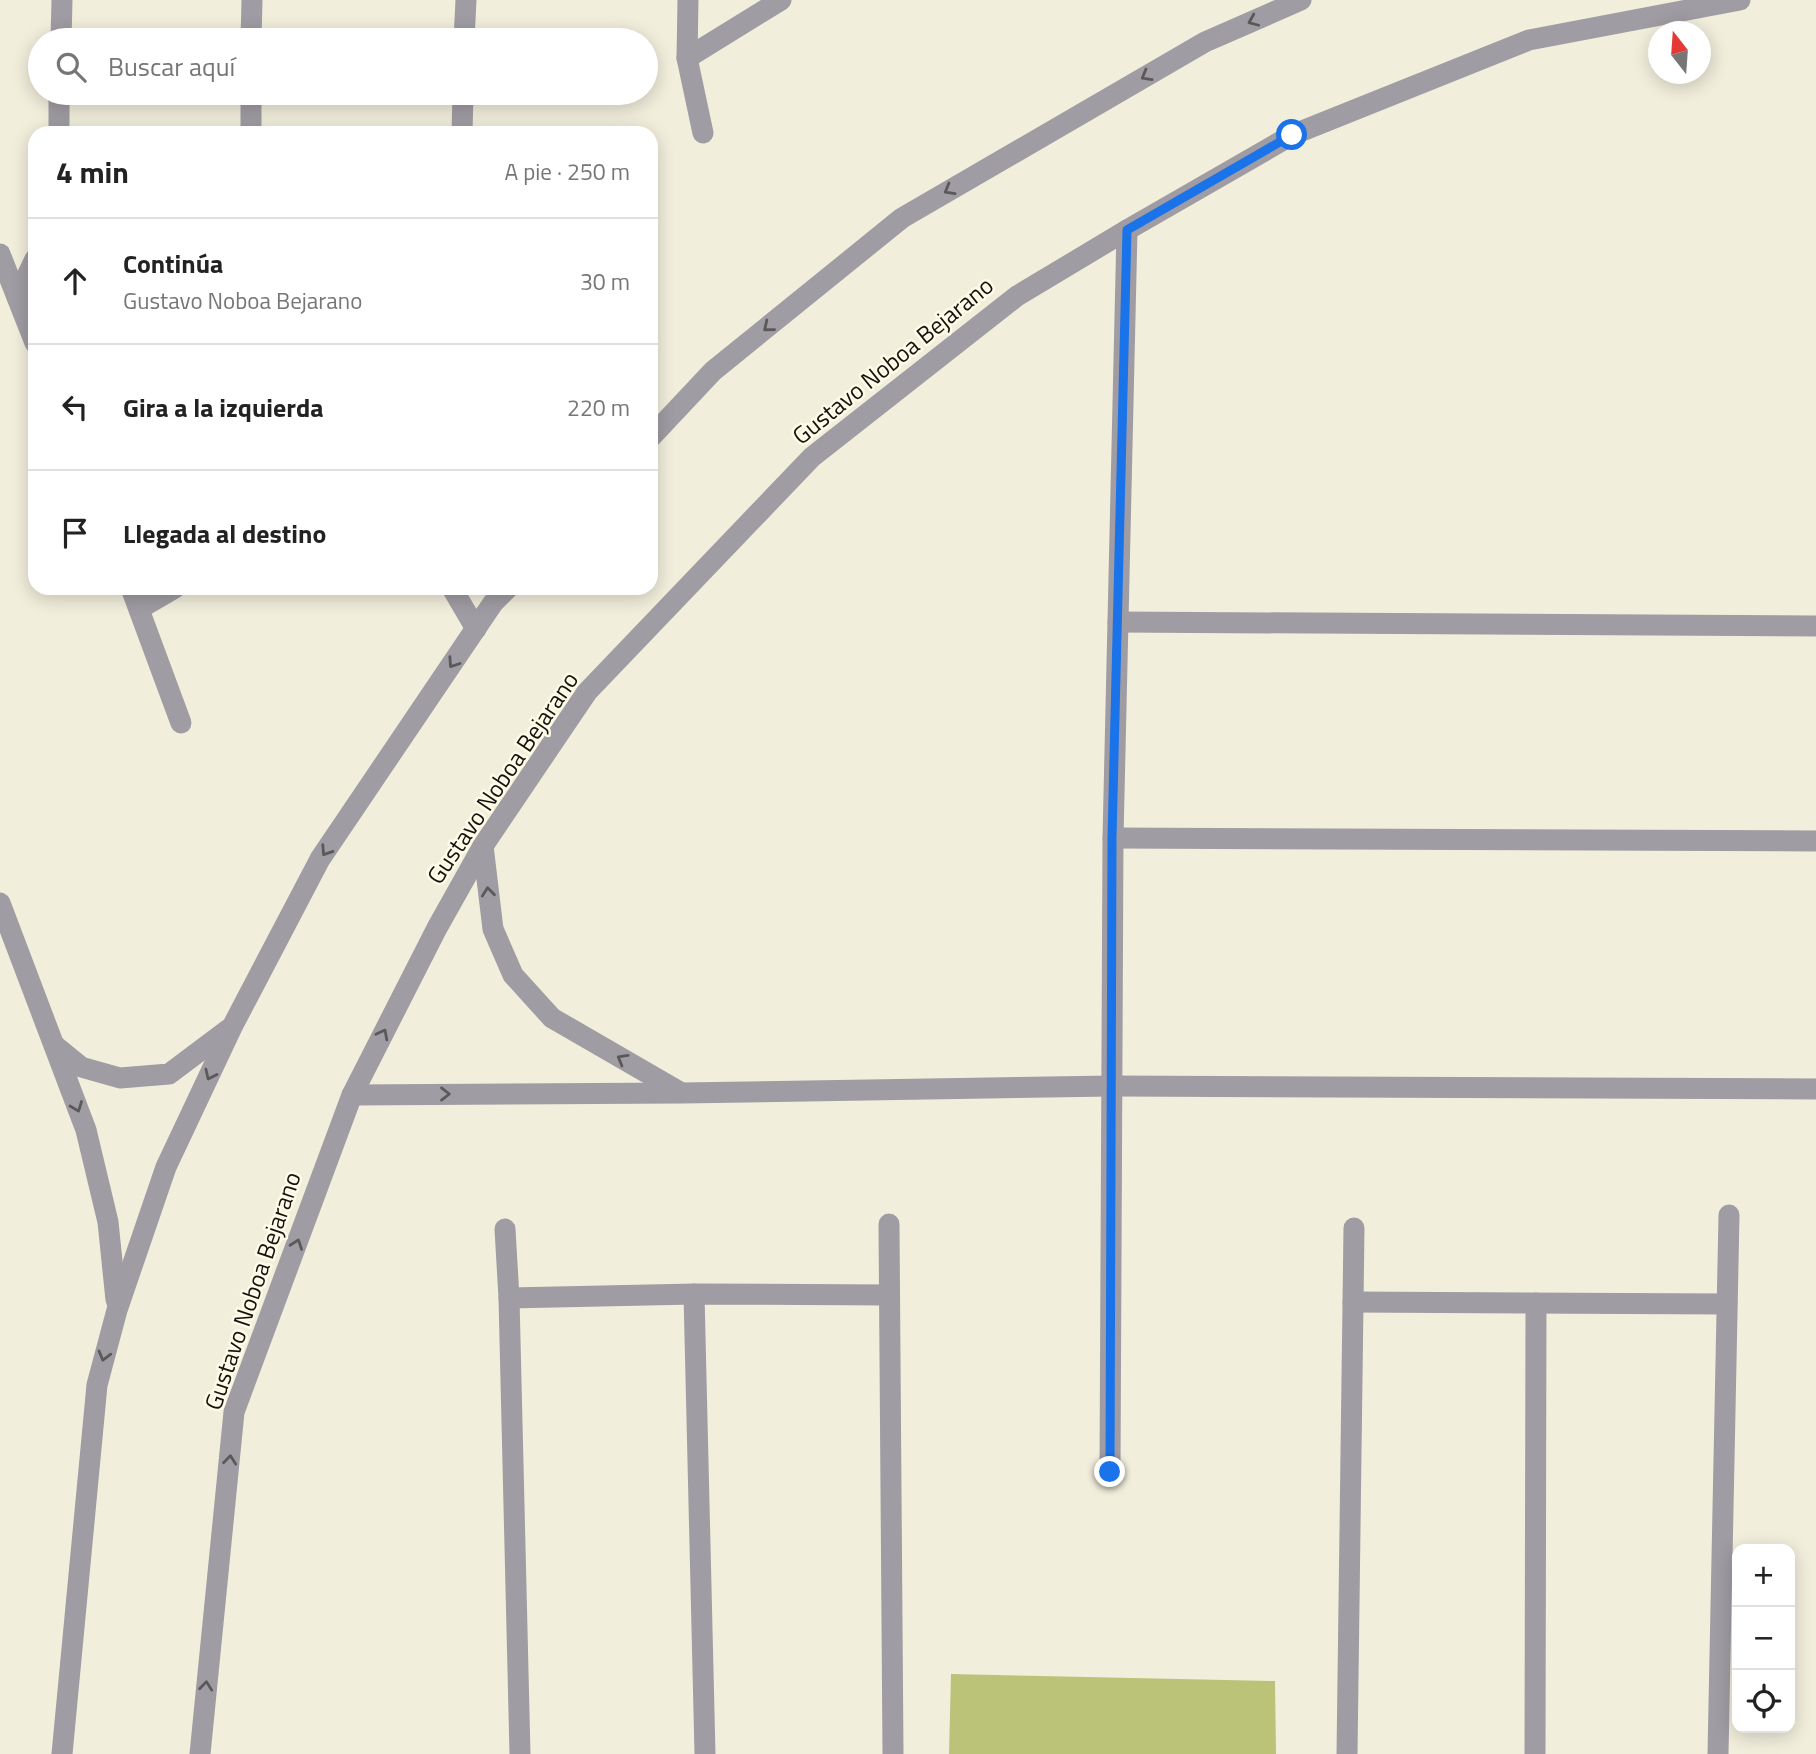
<!DOCTYPE html>
<html lang="es">
<meta charset="utf-8">
<style>
:root{--surface:#fff;--page:#f2f2f2;--text:#222;--muted:#767676;--line:#e0e0e0}
body{margin:0;font-family:"Titillium Web",sans-serif;background:var(--page);color:var(--text)}
.controls{position:absolute;right:21px;bottom:21px;display:grid;overflow:hidden;border-radius:14px;box-shadow:0 4px 18px #0003}
.controls button{width:63px;height:63px;display:grid;place-items:center;padding:0;border:0;border-bottom:2px solid var(--line);background:var(--surface);color:var(--text);font:35px sans-serif}
.compass{position:absolute;left:1648px;top:21px;width:63px;height:63px;border-radius:50%;background:var(--surface);box-shadow:0 4px 18px #0003;rotate:343deg}
.stop{position:absolute;width:21px;height:21px;margin:-16px;border:5px solid #1a73e8;border-radius:50%;background:#fff}
.stop.end{background:#1a73e8;border-color:#fff;box-shadow:0 2px 7px #0008}
.list{margin:0;padding:0;list-style:none}
h2{display:flex;justify-content:space-between;align-items:center;height:91px;margin:0;padding:0 28px;font-size:30px}
h2 small{font-size:23px;font-weight:400;color:var(--muted)}
.list li{display:grid;grid-template-columns:46px 1fr auto;gap:21px;align-items:center;box-sizing:border-box;height:126px;padding:0 28px;border-top:2px solid var(--line)}
.list b{display:block;font-size:26px;white-space:nowrap}
.list p{margin:0;font-size:23px;white-space:nowrap;color:var(--muted)}
.list em{font-size:23px;font-style:normal;color:var(--muted)}
.icon{flex:none;width:38px;height:38px;fill:none;stroke:currentColor;stroke-width:2;stroke-linecap:round;stroke-linejoin:round}
.map{position:relative;flex:none;width:1816px;height:1754px;overflow:hidden}
.search{position:absolute;background:var(--surface);box-shadow:0 4px 18px #0003;left:28px;top:28px;width:630px;height:77px;display:flex;align-items:center;gap:18px;box-sizing:border-box;padding:0 24px;border-radius:38px;color:var(--muted);font-size:26px}
.panel{position:absolute;background:var(--surface);box-shadow:0 4px 18px #0003;left:28px;top:126px;width:630px;height:469px;border-radius:21px}
.map>svg:first-child{display:block}
.green{fill:#bbc379}
.lines{fill:none;stroke-linecap:round;stroke-linejoin:round}
.minor{stroke:#a09ca3;stroke-width:21}
.oneway{stroke:#5a5858}
.route{stroke:#1a73e8;stroke-width:9}
.labels{text-anchor:middle;stroke-width:5;stroke-linejoin:round;paint-order:stroke}
.street-label{font-size:24px;fill:#15130d;stroke:#fffbe9}
</style>
<div class="map">
<svg width="1816" height="1754" viewBox="0 0 1816 1754">
<rect width="100%" height="100%" fill="#f2eedc"/>
<path class="green" d="M951,1674L1275,1681L1276,1754H949Z"/>
<g class="lines">
<g class="minor">
<path d="M688,0L687,58L703,133"/>
<path d="M61,40L62,0"/>
<path d="M251,40L252,0"/>
<path d="M464,40L466,0"/>
<path d="M687,58L781,0"/>
<path d="M59,133V93"/>
<path d="M251,133V93"/>
<path d="M462,133L463,93"/>
<path d="M0,254L35,343"/>
<path d="M17,297L35,259"/>
<path d="M651,437L713,371L902,218L1205,42L1301,0"/>
<path d="M131,588L181,723"/>
<path d="M452,588L476,629"/>
<path d="M139,609L175,588"/>
<path d="M1118,622L1816,626"/>
<path d="M1113,838L1816,841"/>
<path d="M483,846L493,929L513,975L552,1018L680,1092"/>
<path d="M0,903L86,1130L108,1222L116,1300"/>
<path d="M54,1045L81,1067L120,1078L169,1074L229,1029"/>
<path d="M352,1095L681,1093L1112,1086L1816,1089"/>
<path d="M889,1224L893,1754"/>
<path d="M505,1229L509,1298L520,1754"/>
<path d="M694,1294L705,1754"/>
<path d="M509,1298L694,1294L889,1295"/>
<path d="M1353,1302L1727,1304"/>
<path d="M1110,1472L1113,838L1127,230"/>
<path d="M62,1754L97,1385L117,1310L166,1167L232,1027L320,859L493,603L508,588"/>
<path d="M200,1754L234,1412L352,1095L437,928L483,846L587,692L812,457L1017,296L1127,230L1292,135L1529,40L1740,0"/>
<path d="M1347,1754L1354,1228"/>
<path d="M1535,1754L1536,1303"/>
<path d="M1718,1754L1729,1215"/>
</g>
</g>
<defs><path id="oneway-chevron" d="M-2-3.5L2.5 0L-2 3.5" fill="none" stroke-width="1.6" stroke-linecap="round" stroke-linejoin="round" transform="scale(1.75)"/></defs>
<g class="oneway">
<use href="#oneway-chevron" transform="translate(1253 21) rotate(157)"/>
<use href="#oneway-chevron" transform="translate(1146 76) rotate(150)"/>
<use href="#oneway-chevron" transform="translate(949 190) rotate(150)"/>
<use href="#oneway-chevron" transform="translate(768 327) rotate(141)"/>
<use href="#oneway-chevron" transform="translate(453 663) rotate(124)"/>
<use href="#oneway-chevron" transform="translate(326 851) rotate(123)"/>
<use href="#oneway-chevron" transform="translate(488 892) rotate(-96)"/>
<use href="#oneway-chevron" transform="translate(383 1034) rotate(-63)"/>
<use href="#oneway-chevron" transform="translate(622 1059) rotate(-150)"/>
<use href="#oneway-chevron" transform="translate(210 1075) rotate(115)"/>
<use href="#oneway-chevron" transform="translate(445 1094)"/>
<use href="#oneway-chevron" transform="translate(77 1107) rotate(69)"/>
<use href="#oneway-chevron" transform="translate(297 1244) rotate(-70)"/>
<use href="#oneway-chevron" transform="translate(104 1356) rotate(105)"/>
<use href="#oneway-chevron" transform="translate(230 1460) rotate(-84)"/>
<use href="#oneway-chevron" transform="translate(206 1686) rotate(-84)"/>
</g>
<g class="lines">
<path class="route" d="M1110,1472L1112,838L1127,230L1292,135"/>
</g>
<g class="labels">
<g class="street-label">
<text transform="translate(893 361) rotate(-39)" y="8">Gustavo Noboa Bejarano</text>
<text transform="translate(503 778) rotate(-56)" y="8">Gustavo Noboa Bejarano</text>
<text transform="translate(253 1291) rotate(-71)" y="8">Gustavo Noboa Bejarano</text>
</g>
</g>
</svg>
<div class="controls">
<button>+</button>
<button>−</button>
<button><svg class="icon" aria-label="locate" viewBox="0 0 24 24"><circle cx="12" cy="12" r="6"/><path d="M12 2v4M12 18v4M2 12h4M18 12h4"/></svg></button>
</div>
<svg class="compass" viewBox="-18 -18 36 36"><path d="M0-13l5 13h-10z" fill="#e53935"/><path d="M0 13l5-13h-10z" fill="#767676"/></svg>
<div class="stop" style="left:1292px;top:135px"></div>
<div class="stop end" style="left:1110px;top:1472px"></div>
<div class="search"><svg class="icon" aria-label="search" viewBox="0 0 24 24"><circle cx="10" cy="10" r="6"/><path d="M15 15l6 6"/></svg>Buscar aquí</div>
<section class="panel">
<h2>4 min<small>A pie · 250 m</small></h2>
<ul class="list">
<li><svg class="icon" aria-label="ahead" viewBox="0 0 24 24"><path d="M12 20V5M6 11l6-6 6 6"/></svg><div><b>Continúa</b><p>Gustavo Noboa Bejarano</p></div><em>30 m</em></li>
<li><svg class="icon" aria-label="left" viewBox="0 0 24 24"><path d="M17 20v-9H6M10 6l-5 5 5 5"/></svg><div><b>Gira a la izquierda</b></div><em>220 m</em></li>
<li><svg class="icon" aria-label="arrive" viewBox="0 0 24 24"><path d="M6 21V4h12l-3 4 3 4H6"/></svg><div><b>Llegada al destino</b></div></li>
</ul>
</section>
</div>
